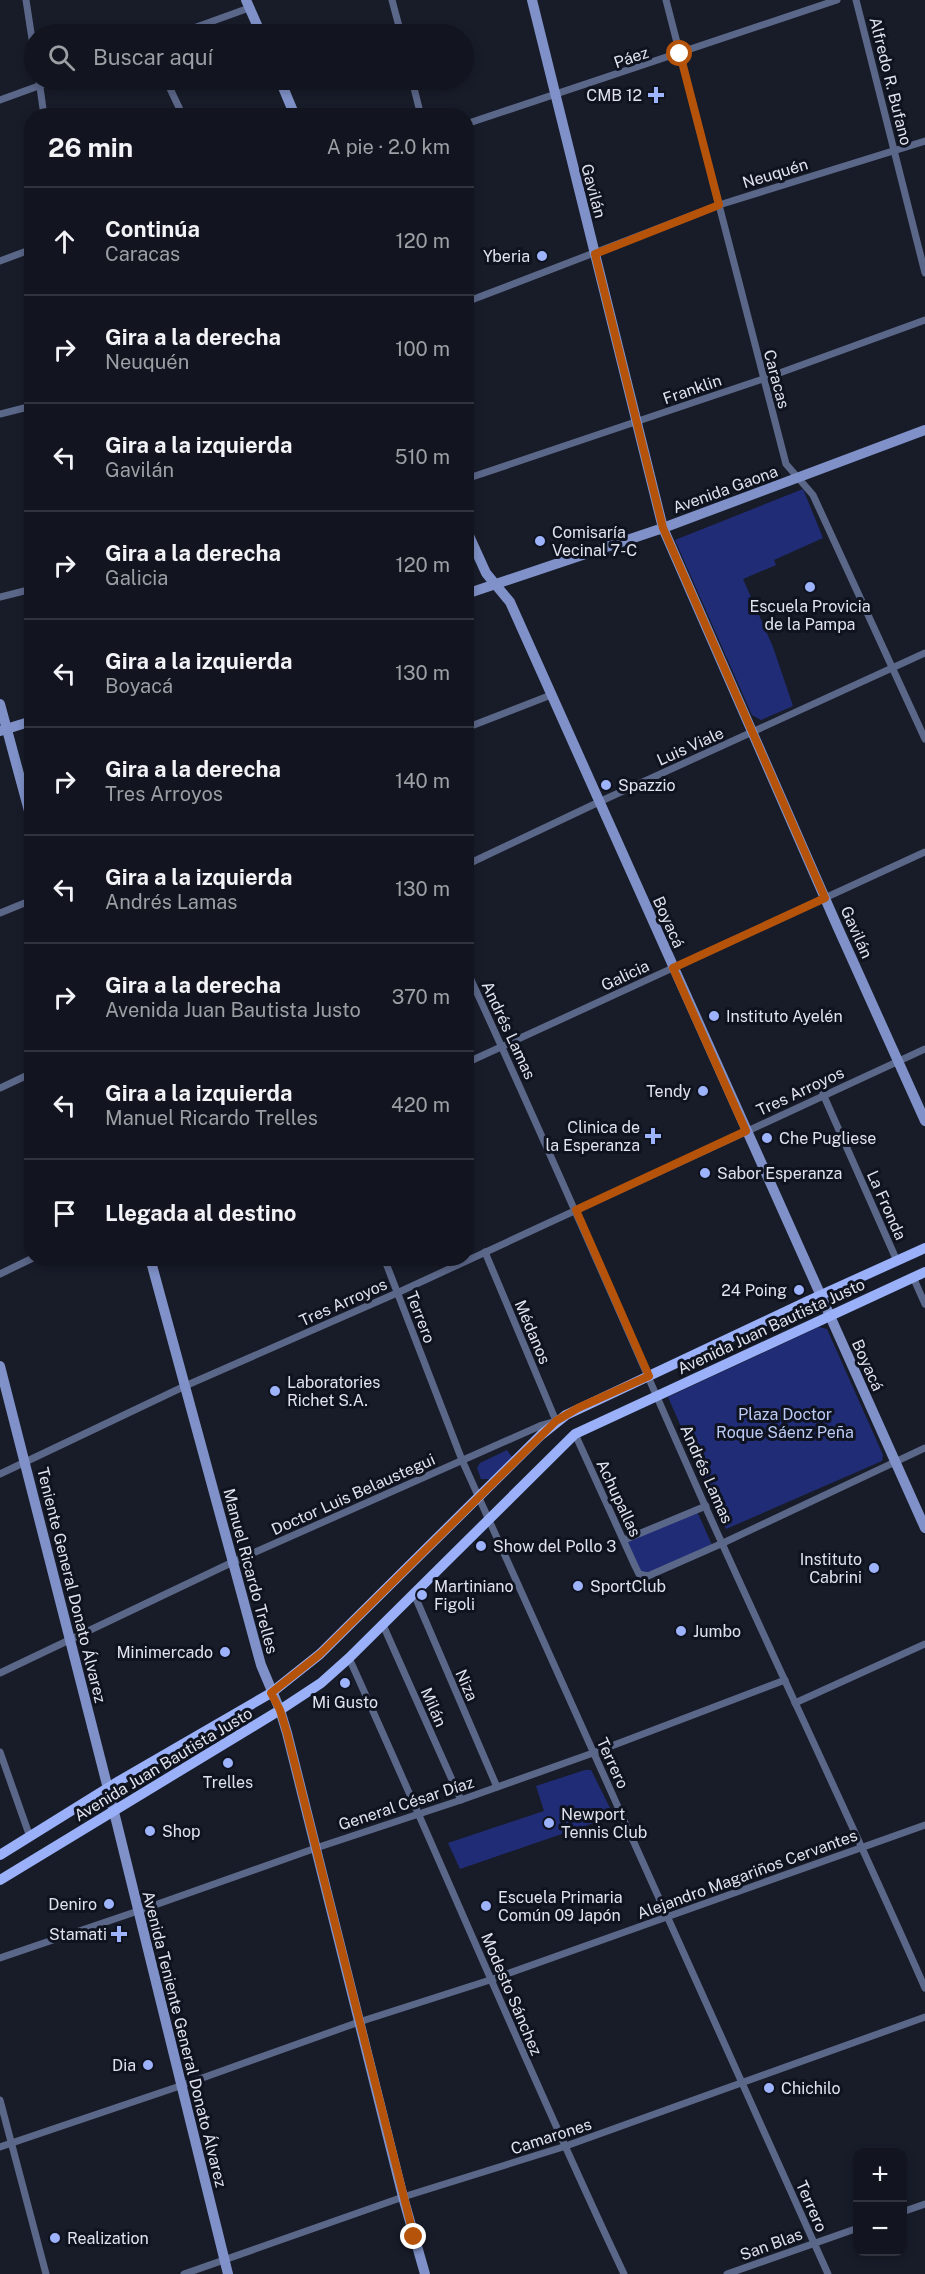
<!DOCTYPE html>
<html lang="es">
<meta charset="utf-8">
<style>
:root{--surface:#12151f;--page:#1f222c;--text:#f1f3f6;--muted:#9c9fa4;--line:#31343d}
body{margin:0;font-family:"Public Sans",sans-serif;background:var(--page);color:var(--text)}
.controls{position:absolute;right:18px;bottom:18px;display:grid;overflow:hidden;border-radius:12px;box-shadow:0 3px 9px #0003}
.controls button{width:54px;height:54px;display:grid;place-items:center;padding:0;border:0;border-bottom:2px solid var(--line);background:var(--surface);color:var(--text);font:30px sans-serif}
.stop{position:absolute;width:18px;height:18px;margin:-14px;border:4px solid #b45309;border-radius:50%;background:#fff}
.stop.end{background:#b45309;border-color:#fff;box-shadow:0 2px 6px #0008}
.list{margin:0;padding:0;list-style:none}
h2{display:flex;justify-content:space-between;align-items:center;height:78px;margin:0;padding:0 24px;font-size:26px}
h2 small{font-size:20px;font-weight:400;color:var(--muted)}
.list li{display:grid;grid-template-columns:39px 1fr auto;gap:18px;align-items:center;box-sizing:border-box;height:108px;padding:0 24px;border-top:2px solid var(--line)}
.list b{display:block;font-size:22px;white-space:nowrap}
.list p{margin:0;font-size:20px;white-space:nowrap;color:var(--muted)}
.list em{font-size:20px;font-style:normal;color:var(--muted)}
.icon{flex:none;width:33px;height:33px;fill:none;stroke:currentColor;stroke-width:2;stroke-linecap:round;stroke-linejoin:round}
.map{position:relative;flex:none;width:925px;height:2274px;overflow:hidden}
.search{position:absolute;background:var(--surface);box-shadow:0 3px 9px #0003;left:24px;top:24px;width:450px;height:66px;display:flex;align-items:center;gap:15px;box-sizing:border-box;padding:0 21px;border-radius:33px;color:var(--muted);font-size:22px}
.panel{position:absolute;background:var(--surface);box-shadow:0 3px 9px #0003;left:24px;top:108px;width:450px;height:1158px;border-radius:24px}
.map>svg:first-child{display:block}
.green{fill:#202d76}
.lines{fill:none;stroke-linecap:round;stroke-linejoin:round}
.street{stroke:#5b6789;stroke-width:7}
.secondary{stroke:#7f91c8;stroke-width:10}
.primary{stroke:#9ab1fa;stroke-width:10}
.route{stroke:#b45309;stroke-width:8}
.poi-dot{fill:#9db4fd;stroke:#0f131f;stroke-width:2}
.labels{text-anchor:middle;stroke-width:6;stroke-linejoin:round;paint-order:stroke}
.street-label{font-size:16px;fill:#e0e3ed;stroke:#0f131f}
.poi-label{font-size:16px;fill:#e0e3ed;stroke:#0f131f;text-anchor:start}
.park-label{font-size:16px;fill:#bccbf6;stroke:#0f131f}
</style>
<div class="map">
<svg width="925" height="2274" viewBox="0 0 925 2274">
<rect width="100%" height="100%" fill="#181c29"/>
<g class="green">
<path d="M803,489L823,538L774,560L776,565L743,579L773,647L793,706L761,720L752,715L675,540Z"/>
<path d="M819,1327L827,1329L883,1455L882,1461L726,1529L668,1397Z"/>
<path d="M507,1450L512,1457L490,1479H481L477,1468L480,1463Z"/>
<path d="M695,1507L712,1545L642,1576L625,1538Z"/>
<path d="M585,1770H591L614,1816L460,1869L448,1843L544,1811L536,1786Z"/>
</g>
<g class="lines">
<g class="street">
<path d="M26,0L34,52"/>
<path d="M392,0L401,34"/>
<path d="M666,0L786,464L813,495L925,739"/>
<path d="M856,0L925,273"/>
<path d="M177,34L249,8"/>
<path d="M39,80L44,116"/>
<path d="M166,80L183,116"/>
<path d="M412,80L421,116"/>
<path d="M0,100L55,80"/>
<path d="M466,124L837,0"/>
<path d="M0,261L32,249"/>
<path d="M466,290L469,301"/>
<path d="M466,302L719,205L925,141"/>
<path d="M0,414L32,406"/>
<path d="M466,479L763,379L925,320"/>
<path d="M0,597L32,589"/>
<path d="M466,728L551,695"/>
<path d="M466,865L599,802L925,653"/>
<path d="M0,913L32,900"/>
<path d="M466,969C549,1148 626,1328 706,1508C778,1668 854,1827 925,1988"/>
<path d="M466,1063L925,852"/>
<path d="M0,1088L32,1073"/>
<path d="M823,1094L897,1261"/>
<path d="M384,1258L462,1460L828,2274"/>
<path d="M0,1274L33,1258"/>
<path d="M913,1277L925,1304"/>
<path d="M575,1434L635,1566L639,1574L648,1576L723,1543L925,1448"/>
<path d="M0,1474L185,1386L397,1293L925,1049"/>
<path d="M624,1540L706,1506"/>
<path d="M414,1594L497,1787"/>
<path d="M383,1625L461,1800"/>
<path d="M349,1658C442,1863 528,2071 624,2274"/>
<path d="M0,1673L233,1562L542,1425L556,1421L485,1252"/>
<path d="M795,1703L925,1644"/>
<path d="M0,1752L30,1837"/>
<path d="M0,1958L138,1911L316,1848L461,1800L593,1753L785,1680"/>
<path d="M0,2100L46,2274"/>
<path d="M0,2147L180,2086L359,2022L490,1980L925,1825"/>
<path d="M902,2212L925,2204"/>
<path d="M184,2274L403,2197L563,2147L925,2017"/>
<path d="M727,2274L858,2228"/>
</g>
<g class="secondary">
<path d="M246,0L261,34"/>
<path d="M532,0L663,528L838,928L925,1121"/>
<path d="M280,80L295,116"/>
<path d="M466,529L486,573L510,602L925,1528"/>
<path d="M466,594L663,528L925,430"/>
<path d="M0,704L32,822"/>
<path d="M0,731L32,721"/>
<path d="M150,1258L261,1665L280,1710L287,1733L403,2197L425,2274"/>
<path d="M0,1366L117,1824L228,2274"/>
</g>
<g class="primary">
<path d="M0,1855L119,1781L271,1693L320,1654L541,1435L566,1415L808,1301L925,1248"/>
<path d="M0,1880L280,1710L321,1683L349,1658L575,1434L925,1272"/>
</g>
</g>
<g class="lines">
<path class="route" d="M414,2237L287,1733L280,1710L271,1693L320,1654L556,1421L578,1408L649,1376L576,1210L746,1131L673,968L825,898L663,528L595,254L719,205L680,54"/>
</g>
<g class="poi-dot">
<path d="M653 86h6v6h6v6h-6v6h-6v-6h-6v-6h6z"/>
<circle cx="542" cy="256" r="6"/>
<circle cx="540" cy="541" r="6"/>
<circle cx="810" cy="587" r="6"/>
<circle cx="606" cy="785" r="6"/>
<circle cx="714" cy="1016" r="6"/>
<circle cx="703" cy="1091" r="6"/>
<path d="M650 1127h6v6h6v6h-6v6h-6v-6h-6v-6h6z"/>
<circle cx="767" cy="1138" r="6"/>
<circle cx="705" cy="1173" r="6"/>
<circle cx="799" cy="1290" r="6"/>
<circle cx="275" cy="1391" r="6"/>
<circle cx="481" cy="1546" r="6"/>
<circle cx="874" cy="1568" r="6"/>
<circle cx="578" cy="1586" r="6"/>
<circle cx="422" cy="1595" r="6"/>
<circle cx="681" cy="1631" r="6"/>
<circle cx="225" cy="1652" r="6"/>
<circle cx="345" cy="1683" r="6"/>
<circle cx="228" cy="1763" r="6"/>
<circle cx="549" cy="1823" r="6"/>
<circle cx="150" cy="1831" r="6"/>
<circle cx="109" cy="1904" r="6"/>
<circle cx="486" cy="1906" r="6"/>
<path d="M116 1925h6v6h6v6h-6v6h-6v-6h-6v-6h6z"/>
<circle cx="148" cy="2065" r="6"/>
<circle cx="769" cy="2088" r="6"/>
<circle cx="55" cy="2238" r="6"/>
</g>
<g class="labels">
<g class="street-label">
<text transform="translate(631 57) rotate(-19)" y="6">Páez</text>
<text transform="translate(891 81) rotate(76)" y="6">Alfredo R. Bufano</text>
<text transform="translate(775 173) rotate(-17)" y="6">Neuquén</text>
<text transform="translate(594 191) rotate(75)" y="6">Gavilán</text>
<text transform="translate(777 379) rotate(75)" y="6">Caracas</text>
<text transform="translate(692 389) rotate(-19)" y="6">Franklin</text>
<text transform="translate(725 489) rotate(-20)" y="6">Avenida Gaona</text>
<text transform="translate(690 746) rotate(-24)" y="6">Luis Viale</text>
<text transform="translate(669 922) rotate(66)" y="6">Boyacá</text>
<text transform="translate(857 932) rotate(66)" y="6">Gavilán</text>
<text transform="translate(625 975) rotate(-25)" y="6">Galicia</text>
<text transform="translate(509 1030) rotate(65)" y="6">Andrés Lamas</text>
<text transform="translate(800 1091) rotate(-25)" y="6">Tres Arroyos</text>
<text transform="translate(887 1205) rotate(66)" y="6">La Fronda</text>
<text transform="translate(343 1302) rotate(-24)" y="6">Tres Arroyos</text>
<text transform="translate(421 1317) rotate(69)" y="6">Terrero</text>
<text transform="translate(771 1326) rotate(-25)" y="6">Avenida Juan Bautista Justo</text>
<text transform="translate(533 1332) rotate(67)" y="6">Médanos</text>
<text transform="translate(868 1365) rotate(66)" y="6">Boyacá</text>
<text transform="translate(707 1474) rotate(66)" y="6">Andrés Lamas</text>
<text transform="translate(353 1494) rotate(-24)" y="6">Doctor Luis Belaustegui</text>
<text transform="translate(619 1498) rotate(65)" y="6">Achupallas</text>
<text transform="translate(251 1571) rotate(75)" y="6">Manuel Ricardo Trelles</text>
<text transform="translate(72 1585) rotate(76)" y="6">Teniente General Donato Álvarez</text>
<text transform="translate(467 1685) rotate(66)" y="6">Niza</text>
<text transform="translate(434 1707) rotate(66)" y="6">Milán</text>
<text transform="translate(613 1763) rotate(65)" y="6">Terrero</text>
<text transform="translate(163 1764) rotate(-31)" y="6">Avenida Juan Bautista Justo</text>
<text transform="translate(406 1803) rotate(-18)" y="6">General César Díaz</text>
<text transform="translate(747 1874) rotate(-20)" y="6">Alejandro Magariños Cervantes</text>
<text transform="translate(512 1994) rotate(67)" y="6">Modesto Sánchez</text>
<text transform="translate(185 2039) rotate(76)" y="6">Avenida Teniente General Donato Álvarez</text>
<text transform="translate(551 2136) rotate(-18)" y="6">Camarones</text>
<text transform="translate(812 2206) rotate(66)" y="6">Terrero</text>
<text transform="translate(771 2244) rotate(-20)" y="6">San Blas</text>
</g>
<g class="poi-label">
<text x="642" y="101" text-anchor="end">CMB 12</text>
<text x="530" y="262" text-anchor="end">Yberia</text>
<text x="552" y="538">Comisaría<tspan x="552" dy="18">Vecinal 7-C</tspan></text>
<text x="810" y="612" text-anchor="middle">Escuela Provicia<tspan x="810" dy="18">de la Pampa</tspan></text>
<text x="618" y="791">Spazzio</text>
<text x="726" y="1022">Instituto Ayelén</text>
<text x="691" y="1097" text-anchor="end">Tendy</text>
<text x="640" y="1133" text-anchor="end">Clinica de<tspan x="640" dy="18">la Esperanza</tspan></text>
<text x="779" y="1144">Che Pugliese</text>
<text x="717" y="1179">Sabor Esperanza</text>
<text x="787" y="1296" text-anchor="end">24 Poing</text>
<text x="287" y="1388">Laboratories<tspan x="287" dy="18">Richet S.A.</tspan></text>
<text x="493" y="1552">Show del Pollo 3</text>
<text x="862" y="1565" text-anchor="end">Instituto<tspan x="862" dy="18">Cabrini</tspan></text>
<text x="434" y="1592">Martiniano<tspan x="434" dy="18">Figoli</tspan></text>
<text x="590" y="1592">SportClub</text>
<text x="693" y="1637">Jumbo</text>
<text x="213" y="1658" text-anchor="end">Minimercado</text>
<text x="345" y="1708" text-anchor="middle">Mi Gusto</text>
<text x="228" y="1788" text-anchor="middle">Trelles</text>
<text x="561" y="1820">Newport<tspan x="561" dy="18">Tennis Club</tspan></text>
<text x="162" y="1837">Shop</text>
<text x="498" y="1903">Escuela Primaria<tspan x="498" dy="18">Común 09 Japón</tspan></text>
<text x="97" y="1910" text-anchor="end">Deniro</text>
<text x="107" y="1940" text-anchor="end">Stamati</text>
<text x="136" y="2071" text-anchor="end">Dia</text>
<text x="781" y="2094">Chichilo</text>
<text x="67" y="2244">Realization</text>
</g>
<g class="park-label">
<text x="785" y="1420">Plaza Doctor<tspan x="785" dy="18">Roque Sáenz Peña</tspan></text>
</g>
</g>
</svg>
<div class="controls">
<button>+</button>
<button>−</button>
</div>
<div class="stop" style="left:680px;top:54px"></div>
<div class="stop end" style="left:414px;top:2237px"></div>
<div class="search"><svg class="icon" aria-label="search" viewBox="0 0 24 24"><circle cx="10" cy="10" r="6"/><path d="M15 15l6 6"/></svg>Buscar aquí</div>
<section class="panel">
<h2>26 min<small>A pie · 2.0 km</small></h2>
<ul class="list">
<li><svg class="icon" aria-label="ahead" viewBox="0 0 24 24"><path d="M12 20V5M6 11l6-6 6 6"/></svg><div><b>Continúa</b><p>Caracas</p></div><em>120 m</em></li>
<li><svg class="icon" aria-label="right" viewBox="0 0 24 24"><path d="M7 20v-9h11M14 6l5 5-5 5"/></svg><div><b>Gira a la derecha</b><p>Neuquén</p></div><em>100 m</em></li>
<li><svg class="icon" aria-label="left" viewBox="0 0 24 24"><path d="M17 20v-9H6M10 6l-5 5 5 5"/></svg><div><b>Gira a la izquierda</b><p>Gavilán</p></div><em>510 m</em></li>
<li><svg class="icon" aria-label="right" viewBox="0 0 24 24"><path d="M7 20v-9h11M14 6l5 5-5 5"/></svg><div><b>Gira a la derecha</b><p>Galicia</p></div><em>120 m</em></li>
<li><svg class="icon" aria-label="left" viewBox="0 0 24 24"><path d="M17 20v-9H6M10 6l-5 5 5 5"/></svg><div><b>Gira a la izquierda</b><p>Boyacá</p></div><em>130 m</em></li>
<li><svg class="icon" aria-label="right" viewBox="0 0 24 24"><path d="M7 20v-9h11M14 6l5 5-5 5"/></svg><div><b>Gira a la derecha</b><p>Tres Arroyos</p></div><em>140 m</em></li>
<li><svg class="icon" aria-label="left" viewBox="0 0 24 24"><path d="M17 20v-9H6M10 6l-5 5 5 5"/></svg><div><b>Gira a la izquierda</b><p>Andrés Lamas</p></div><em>130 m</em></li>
<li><svg class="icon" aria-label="right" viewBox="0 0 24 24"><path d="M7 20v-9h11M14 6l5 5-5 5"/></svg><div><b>Gira a la derecha</b><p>Avenida Juan Bautista Justo</p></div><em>370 m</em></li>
<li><svg class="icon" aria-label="left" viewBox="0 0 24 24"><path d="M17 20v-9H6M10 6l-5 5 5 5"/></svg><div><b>Gira a la izquierda</b><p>Manuel Ricardo Trelles</p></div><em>420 m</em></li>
<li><svg class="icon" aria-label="arrive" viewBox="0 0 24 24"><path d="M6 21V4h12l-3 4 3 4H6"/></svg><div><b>Llegada al destino</b></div></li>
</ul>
</section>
</div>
